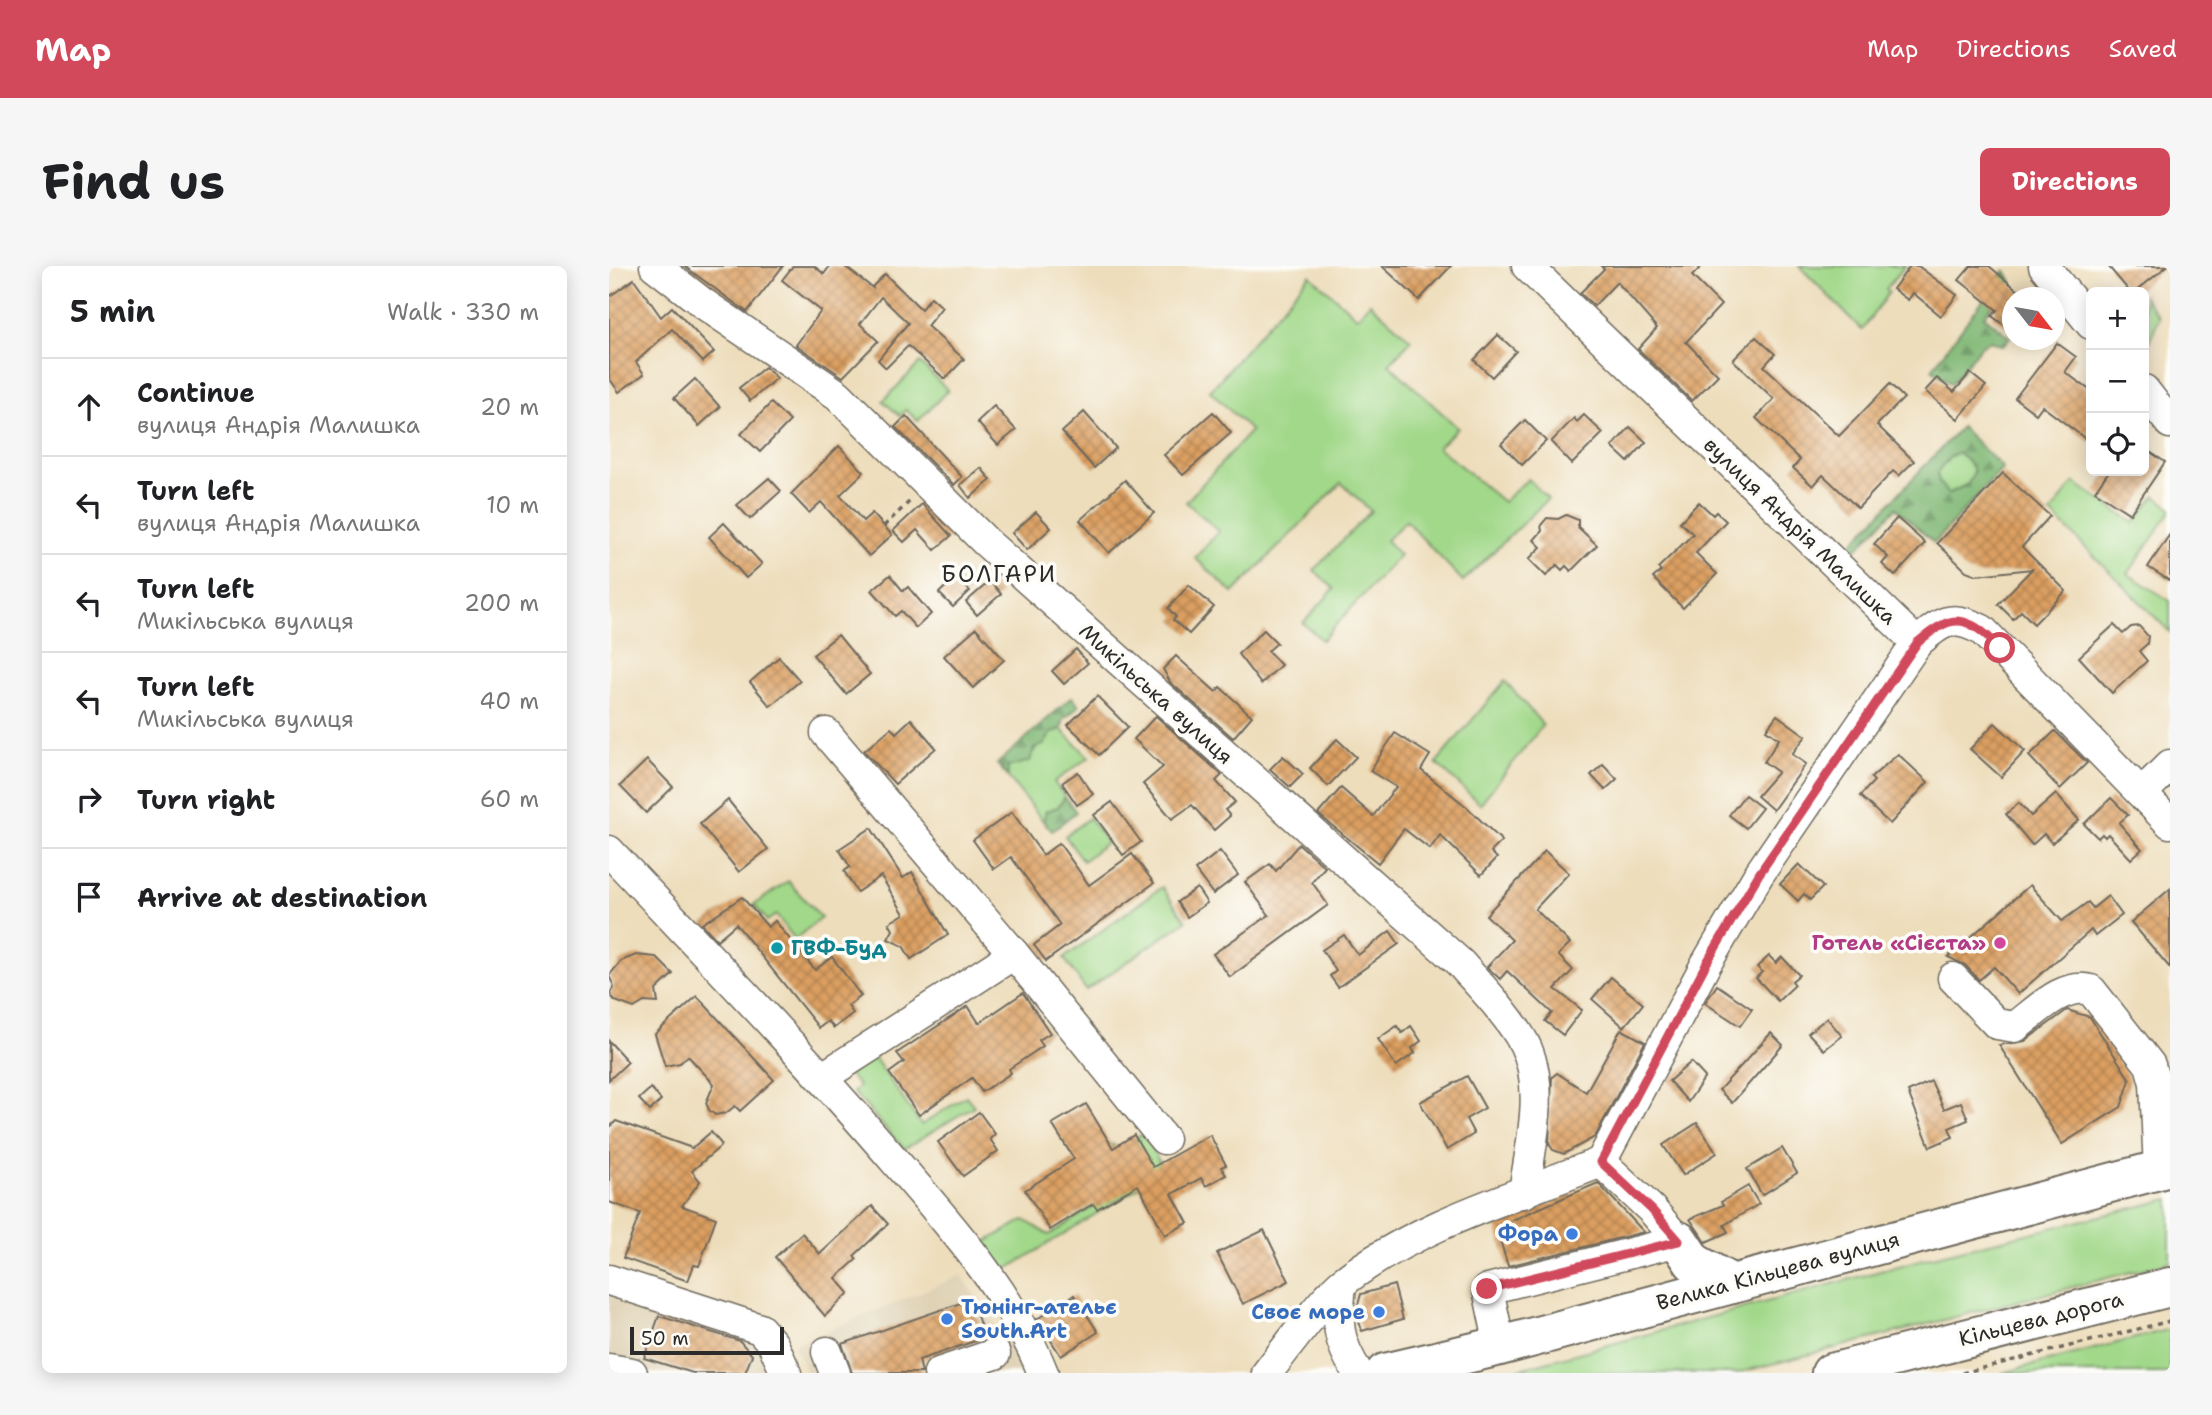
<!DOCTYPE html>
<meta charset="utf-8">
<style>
:root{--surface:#fff;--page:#f6f6f6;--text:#202124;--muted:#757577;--line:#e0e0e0;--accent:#d1495b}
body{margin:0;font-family:"Shantell Sans",sans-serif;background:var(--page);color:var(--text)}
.controls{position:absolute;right:21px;top:21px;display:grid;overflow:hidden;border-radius:10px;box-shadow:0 4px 18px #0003}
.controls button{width:63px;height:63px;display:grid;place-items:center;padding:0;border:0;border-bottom:2px solid var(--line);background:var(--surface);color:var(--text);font:35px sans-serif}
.compass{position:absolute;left:1393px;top:21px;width:63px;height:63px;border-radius:50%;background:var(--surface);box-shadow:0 4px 18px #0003;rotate:121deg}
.scale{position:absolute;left:21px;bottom:18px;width:154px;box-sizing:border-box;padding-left:7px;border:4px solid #2b2b2b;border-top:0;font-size:19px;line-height:24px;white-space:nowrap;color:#2b2b2b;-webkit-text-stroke:5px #fdfcf7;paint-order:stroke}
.stop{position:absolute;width:21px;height:21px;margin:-16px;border:5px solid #d1495b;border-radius:50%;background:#fff}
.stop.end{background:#d1495b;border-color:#fff;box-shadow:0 2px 7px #0008}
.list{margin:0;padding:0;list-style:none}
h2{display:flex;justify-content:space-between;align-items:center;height:91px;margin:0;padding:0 28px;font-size:30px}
h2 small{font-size:23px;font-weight:400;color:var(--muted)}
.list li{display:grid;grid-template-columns:46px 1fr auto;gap:21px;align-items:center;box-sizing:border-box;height:98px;padding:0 28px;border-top:2px solid var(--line)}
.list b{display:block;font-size:26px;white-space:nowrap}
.list p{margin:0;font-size:23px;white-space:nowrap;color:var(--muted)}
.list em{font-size:23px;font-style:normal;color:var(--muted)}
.icon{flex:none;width:38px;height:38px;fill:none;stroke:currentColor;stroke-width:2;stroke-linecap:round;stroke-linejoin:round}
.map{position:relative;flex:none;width:1561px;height:1107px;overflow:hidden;border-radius:10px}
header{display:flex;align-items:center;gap:42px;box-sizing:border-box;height:98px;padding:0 35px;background:var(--accent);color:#fff}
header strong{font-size:33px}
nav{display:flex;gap:38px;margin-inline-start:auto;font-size:24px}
.intro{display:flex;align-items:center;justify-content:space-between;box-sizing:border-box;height:168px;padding:0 42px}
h1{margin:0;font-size:49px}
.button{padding:18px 32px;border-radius:10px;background:var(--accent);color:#fff;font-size:24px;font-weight:700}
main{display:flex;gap:42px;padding:0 42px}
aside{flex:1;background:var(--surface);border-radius:10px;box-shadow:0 4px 18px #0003}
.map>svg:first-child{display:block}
.built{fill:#ddcfb1}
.green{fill:#a1d889;stroke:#66825a;stroke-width:2}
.forest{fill:url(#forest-firs);stroke:#567250;stroke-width:2;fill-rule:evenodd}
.building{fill:url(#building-cross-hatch)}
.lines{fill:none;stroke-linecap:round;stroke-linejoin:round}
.minor-casing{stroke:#6f695d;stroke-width:33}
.highway-casing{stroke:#6f695d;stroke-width:42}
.path{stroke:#6f695d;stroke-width:3.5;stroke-dasharray:5 5;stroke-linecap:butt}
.minor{stroke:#fff;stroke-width:30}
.highway{stroke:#fff;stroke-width:38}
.route{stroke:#d1495b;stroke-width:9}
.hotel-dot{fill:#d1479c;stroke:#fdfcf7;stroke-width:2.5}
.culture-dot{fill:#0f9aa8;stroke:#fdfcf7;stroke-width:2.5}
.shop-dot{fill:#3f7fe0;stroke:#fdfcf7;stroke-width:2.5}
.labels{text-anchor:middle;stroke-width:7;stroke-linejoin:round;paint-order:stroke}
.street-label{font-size:21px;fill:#2b2b2b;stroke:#fdfcf7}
.hotel-label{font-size:21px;font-weight:bold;fill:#b23c85;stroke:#fdfcf7;text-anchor:end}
.culture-label{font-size:21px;font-weight:bold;fill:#0d838f;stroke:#fdfcf7;text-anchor:start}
.shop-label{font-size:21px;font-weight:bold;fill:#366cbe;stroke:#fdfcf7;text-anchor:end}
.neighbourhood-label{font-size:23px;letter-spacing:2px;fill:#2b2b2b;stroke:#fdfcf7}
</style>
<header>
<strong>Map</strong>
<nav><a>Map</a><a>Directions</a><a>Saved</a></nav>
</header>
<div class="intro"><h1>Find us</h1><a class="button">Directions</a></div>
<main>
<aside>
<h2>5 min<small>Walk · 330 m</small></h2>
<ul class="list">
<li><svg class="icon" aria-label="ahead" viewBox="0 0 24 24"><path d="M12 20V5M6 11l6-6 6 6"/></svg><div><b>Continue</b><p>вулиця Андрія Малишка</p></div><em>20 m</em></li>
<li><svg class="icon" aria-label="left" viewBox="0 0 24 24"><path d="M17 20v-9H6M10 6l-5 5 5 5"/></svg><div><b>Turn left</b><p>вулиця Андрія Малишка</p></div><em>10 m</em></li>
<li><svg class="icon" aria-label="left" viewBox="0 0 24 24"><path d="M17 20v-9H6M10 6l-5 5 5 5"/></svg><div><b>Turn left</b><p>Микільська вулиця</p></div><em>200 m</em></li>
<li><svg class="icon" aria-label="left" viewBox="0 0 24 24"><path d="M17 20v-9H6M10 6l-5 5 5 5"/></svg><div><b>Turn left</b><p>Микільська вулиця</p></div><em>40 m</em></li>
<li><svg class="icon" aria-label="right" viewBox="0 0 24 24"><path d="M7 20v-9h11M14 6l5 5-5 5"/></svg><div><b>Turn right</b></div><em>60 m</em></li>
<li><svg class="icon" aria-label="arrive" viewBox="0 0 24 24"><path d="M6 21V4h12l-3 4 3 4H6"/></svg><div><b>Arrive at destination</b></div></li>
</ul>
</aside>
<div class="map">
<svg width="1561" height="1107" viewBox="0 0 1561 1107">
<defs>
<pattern id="forest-firs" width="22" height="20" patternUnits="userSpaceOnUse" patternTransform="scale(1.75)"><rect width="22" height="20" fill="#80b875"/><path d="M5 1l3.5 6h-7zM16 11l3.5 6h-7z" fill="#699660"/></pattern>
<pattern id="building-cross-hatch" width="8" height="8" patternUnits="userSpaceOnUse" patternTransform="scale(1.75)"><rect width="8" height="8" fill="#db9f60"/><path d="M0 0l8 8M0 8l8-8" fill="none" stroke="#b2824f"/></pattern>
</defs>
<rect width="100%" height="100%" fill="#fdfcf7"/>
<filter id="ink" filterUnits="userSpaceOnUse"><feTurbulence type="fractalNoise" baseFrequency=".0143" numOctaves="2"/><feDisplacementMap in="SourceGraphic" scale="14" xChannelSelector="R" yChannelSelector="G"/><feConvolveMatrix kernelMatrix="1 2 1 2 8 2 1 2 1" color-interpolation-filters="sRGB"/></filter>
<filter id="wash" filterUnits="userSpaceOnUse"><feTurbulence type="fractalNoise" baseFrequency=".00686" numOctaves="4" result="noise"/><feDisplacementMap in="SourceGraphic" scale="28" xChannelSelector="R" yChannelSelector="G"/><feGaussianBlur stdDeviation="1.57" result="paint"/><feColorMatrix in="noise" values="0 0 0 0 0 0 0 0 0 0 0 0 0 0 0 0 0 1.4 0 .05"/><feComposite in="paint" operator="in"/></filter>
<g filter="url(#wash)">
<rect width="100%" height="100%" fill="#edddbb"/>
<g class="built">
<path d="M353,1009L417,1107H197L185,1079Z"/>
<path d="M0,1026L143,1071L166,1107H0Z"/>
</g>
<g class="green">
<path d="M1190,0H1296L1277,23L1280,26L1253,64Z"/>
<path d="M701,9L748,51L761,37L802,74L780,98L849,162L829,181L894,236L919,213L939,233L854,315L797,255L777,274L791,289L713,374L694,357L725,323L705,304L762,245L732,217L624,327L586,292L610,265L577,236L642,165L601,125Z"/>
<path d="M1535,31L1550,51L1535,89Z"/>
<path d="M311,97L339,124L309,155L297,144L291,150L274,135Z"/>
<path d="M1349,186L1364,200L1365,206L1359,218L1339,228L1330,216L1328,207L1341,190Z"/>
<path d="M1465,216L1525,257L1546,230L1561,241V246L1519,308L1561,335V366L1442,247Z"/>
<path d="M896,415L934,459L871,538L827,497Z"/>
<path d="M452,463L480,491L445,516L456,531L449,541L437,545L434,555L399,511V501L421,495C426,479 436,469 452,463Z"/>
<path d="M480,552L498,576L474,595L456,570Z"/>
<path d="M179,615L212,652L186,673L167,649L158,655L145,639Z"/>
<path d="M553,621L577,655L477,724L455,692Z"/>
<path d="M265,791L312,859L357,830L365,840L295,883L244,826L250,820L239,808Z"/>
<path d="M534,868L556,905L395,1005L375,977L415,954L440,969L488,938L465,900L504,878L508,883Z"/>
<path d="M1561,933V996L1128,1107H896L1319,992Z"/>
<path d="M1561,1063V1107H1393Z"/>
</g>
<g class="forest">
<path d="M1396,4L1403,15L1375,50L1401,71L1394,80L1382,75L1373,79L1342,118L1323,103Z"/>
<path d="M1352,161L1394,202L1325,277L1287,242L1241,290L1236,285ZM1349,186L1363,200L1365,206L1359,218L1339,228L1330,216L1328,207L1341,191Z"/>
<path d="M463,431L470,440L455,453L452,463L442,467L435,479L425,482L421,495L399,501V511L388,498Z"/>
<path d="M456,531L467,546L443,565L434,555L437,545L449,541Z"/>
</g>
<g id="blocks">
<g class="building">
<path d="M75,0H174L138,46Z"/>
<path d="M184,0H205L215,8L221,0H235L265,23L263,21L276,8L312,43L322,31L333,41L318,60L355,93L336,113L299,80L277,102L269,94L299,57L272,31L251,58L269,75L234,111L187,79L212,45L173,14Z"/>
<path d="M773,0H842L810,34Z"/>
<path d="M992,0H1093L1083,10L1112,39L1077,76L1109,109L1083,135L1029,83L1048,62L1008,16L985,40L971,27L995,3Z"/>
<path d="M1301,0H1309L1348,29L1332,50L1304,27L1299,34L1284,23Z"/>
<path d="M1362,0H1380L1418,32H1404V66L1383,50L1388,44L1350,14Z"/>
<path d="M1499,0H1558L1526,26H1521Z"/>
<path d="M25,13L52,51L63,41L105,86L94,96L63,63L27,96L35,108L10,126L0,112V31Z"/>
<path d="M889,69L907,85L883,111L865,94Z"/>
<path d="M1147,71L1166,88L1155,100L1230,170L1281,118L1295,132L1268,159L1305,195L1290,210L1284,205L1249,242L1214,209L1204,220L1184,202L1191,194L1147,152L1165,133L1124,94Z"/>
<path d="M1448,77L1467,91L1456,106L1482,125V177L1433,140L1427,148L1406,132Z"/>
<path d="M156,101L168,112L141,135L130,122Z"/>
<path d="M1361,107L1377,120L1349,153L1316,125L1328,112L1345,126Z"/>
<path d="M86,113L111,141L90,160L65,132Z"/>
<path d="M162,137L181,155L151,186L132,168Z"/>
<path d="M385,140L407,164L389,179L368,156Z"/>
<path d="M475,146L507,182L485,202L453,166Z"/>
<path d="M604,146L622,167L574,209L555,189Z"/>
<path d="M975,149L994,167L963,198L942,176L965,152L968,156Z"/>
<path d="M297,150L353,211L345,219L286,161Z"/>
<path d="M916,154L937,175L913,199L892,178Z"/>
<path d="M1021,161L1037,176L1019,196L1003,181Z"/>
<path d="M230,180L255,206L231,229L254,255L263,247L283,269L260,290L212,236L200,247L182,228Z"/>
<path d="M1535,182L1556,196L1521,248L1486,225L1500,205H1535Z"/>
<path d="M372,202L382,214L361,232L351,219Z"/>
<path d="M1394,207L1441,250L1413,281L1457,325L1425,358L1412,345L1404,353L1389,338L1423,303L1368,309L1357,305L1328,277Z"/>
<path d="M160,212L172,225L141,253L128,239Z"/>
<path d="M516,214L545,247L500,287L471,254Z"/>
<path d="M1090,236L1104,249L1107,246L1117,255L1087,287L1108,308L1074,342L1044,312L1052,305L1049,302L1084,268L1071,256Z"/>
<path d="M313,238L342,270L326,284L308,264L295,276L284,265Z"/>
<path d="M427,246L442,262L418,284L403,267Z"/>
<path d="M957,249L969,254V261L988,279L962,305L957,300L953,304L948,299L937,310L920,293L932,281L925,274L933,265L932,259L938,252L949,253Z"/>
<path d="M1288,252L1316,277L1286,310L1273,298L1279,291L1265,278Z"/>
<path d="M115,257L153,298L137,312L100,271Z"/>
<path d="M1561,268V315L1539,301Z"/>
<path d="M281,309L294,325L299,321L322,348L307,362L292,345L286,350L263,324Z"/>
<path d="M347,311L361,325L344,341L330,327Z"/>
<path d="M381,315L392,328L368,349L357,336Z"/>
<path d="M580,319L605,341L580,368L564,354L567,351L559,342Z"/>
<path d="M1505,359L1514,368L1522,361L1530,360L1539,370L1538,378L1530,385L1538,395L1503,427L1470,391Z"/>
<path d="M367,362L395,394L364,422L335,390Z"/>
<path d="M655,364L668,377L659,385L672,399L652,418L629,388Z"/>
<path d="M229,369L261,408L237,428L204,389Z"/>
<path d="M467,383L479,397L455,418L443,405Z"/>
<path d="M567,390L607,426L611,421L643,450L624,472L561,416L554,403Z"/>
<path d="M170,391L191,415L161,440L141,416Z"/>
<path d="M488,430L519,461L490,489L459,459Z"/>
<path d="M1168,449L1197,470L1183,488L1197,498L1164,544L1148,530L1169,506L1155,496L1170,473L1157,464Z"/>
<path d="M547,450L613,509L607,515L626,536L616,544L621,550L605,564L583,539L563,553L534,518L554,501L525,473Z"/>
<path d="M302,453L327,482L286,518L255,485L282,462L287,467Z"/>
<path d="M1386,457L1416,485L1392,511L1361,483Z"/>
<path d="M1446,465L1478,497L1451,523L1420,490Z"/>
<path d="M786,467L821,489L812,504L858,541L893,575L882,586L888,592L872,609L831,569L821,583L795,563L769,597L709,548L732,522L764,550L787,521L761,505Z"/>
<path d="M728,473L747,491L719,520L701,502Z"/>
<path d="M1289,488L1319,516L1281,558L1251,530L1265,515L1262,512L1265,509Z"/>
<path d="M674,490L694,508L681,521L661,503Z"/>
<path d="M38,494L64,521L37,547L11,520Z"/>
<path d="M994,498L1008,513L996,524L982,509Z"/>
<path d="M469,506L484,528L468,539L453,517Z"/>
<path d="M1447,528L1470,554L1443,577L1435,568L1423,579L1397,548L1410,537L1422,550Z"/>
<path d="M1136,529L1153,542L1137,562L1120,549Z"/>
<path d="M1502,532L1519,549L1510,557L1533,583L1522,593L1499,568L1496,571L1493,568L1489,572L1475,558Z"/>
<path d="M119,534L159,583L130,606L91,558Z"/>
<path d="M503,536L532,576L514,589L485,549Z"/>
<path d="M403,546L434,589L450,577L480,619L523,588L545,617L437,695L425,679L451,659L402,591L385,603L364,574Z"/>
<path d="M262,562L294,612L303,606L339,669L302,693L294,680L279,673L284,664L280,657L295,648L272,610L248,626L235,605L241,601L230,583Z"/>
<path d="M690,578L716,601L703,616L719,639L621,711L604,688L660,649L636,616L661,598L667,605Z"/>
<path d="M611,585L629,609L604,628L586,604Z"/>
<path d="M936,585L960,607L926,643L961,677L949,689L964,704L946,723L973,744L954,769L936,755L943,747L898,705L891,713L878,701L903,674L877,649Z"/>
<path d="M1190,598L1214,621L1201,634L1195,628L1189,635L1171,618Z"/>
<path d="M1421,619L1453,655L1479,636L1484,642L1499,630L1513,649L1486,670L1482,664L1409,728L1385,701L1370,714L1356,699L1339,691Z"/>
<path d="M588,622L598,637L578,651L568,636Z"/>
<path d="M1561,623V702L1522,656Z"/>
<path d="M133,631L159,661L166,655L206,704L223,691L252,730L239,740L244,747L225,762L219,755L210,762L127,658L108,674L93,658Z"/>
<path d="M781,665L790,678L729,721L721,710L727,705L713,684L735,669L749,689Z"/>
<path d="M27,689L47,691L64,708L47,724L49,737L35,736L25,742L6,735L1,728L5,720L0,710L12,695Z"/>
<path d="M1160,690L1167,697L1173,691L1190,709L1183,715L1186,719L1169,735L1147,712L1153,706L1148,701Z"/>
<path d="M1002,711L1034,738L1015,761L983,733Z"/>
<path d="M1108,719L1143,743L1131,760L1096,737Z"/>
<path d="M414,727L441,767L430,774L434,780L400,803L402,807L373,826L363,812L310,849L280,807L295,796L288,787L359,740L370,757Z"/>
<path d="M88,730L165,814L131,845L126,840L117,847L106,849L100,844L97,837L105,818L79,790L71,797L56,800L46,768Z"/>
<path d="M1458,744L1481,751L1521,814L1512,841L1453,878L1390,779L1416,775Z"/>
<path d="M1218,752L1233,770L1215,784L1199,767Z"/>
<path d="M788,760L793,767L802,760L812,775L803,782L806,787L787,800L769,773Z"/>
<path d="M1012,763L1036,776L986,871L955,888L944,884L940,878L943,811L948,807L977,826Z"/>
<path d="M1162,767L1174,779L1123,837L1110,824Z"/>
<path d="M0,775L19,796L0,814Z"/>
<path d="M1082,796L1096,811L1079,836L1060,815Z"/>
<path d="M858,810L876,842L857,853L865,868L838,884L811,836Z"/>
<path d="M1322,815L1335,843L1352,836L1359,854L1340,862L1344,871L1321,881L1299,826Z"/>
<path d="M42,822L52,834L41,845L30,833Z"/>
<path d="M477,838L504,882L525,869L544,901L601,869L617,899L612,901L617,909L597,920L592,912L563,928L579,957L556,969L529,919L488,943L484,938L441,964L416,924L465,893L443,858Z"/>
<path d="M370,846L386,868L381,873L389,885L354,910L329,876Z"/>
<path d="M7,855L83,882L102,866L113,879L83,905L91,915L73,940L107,952L90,1000L85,999L79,1015L14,992L31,947L0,936V862Z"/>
<path d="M1088,857L1108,887L1074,909L1054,879Z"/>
<path d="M1173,882L1188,907L1153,929L1138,903Z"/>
<path d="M989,917L1035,966L899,1000L887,961Z"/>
<path d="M1139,920L1150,938L1115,959L1119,966L1097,976L1081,953L1114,939L1112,936Z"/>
<path d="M263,940L279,958L245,990L248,993L227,1012L240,1027L216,1050L166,991L193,967L211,988Z"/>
<path d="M655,964L680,1015L634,1038L608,987Z"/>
<path d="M785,1019L794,1053L753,1065L747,1046L752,1028Z"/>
<path d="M465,1029L489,1066L452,1090L428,1053Z"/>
<path d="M363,1033L375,1072L310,1094L313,1107H243L233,1078Z"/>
<path d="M50,1050L131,1075L143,1089L136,1107H84L35,1092Z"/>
</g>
</g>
</g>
<g filter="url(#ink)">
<use href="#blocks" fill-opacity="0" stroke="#6f695d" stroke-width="2"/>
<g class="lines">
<g class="minor-casing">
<g id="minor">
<path d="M46,0L95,38L229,129L378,277L851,697C873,722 898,747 915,777C938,821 921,881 915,927"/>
<path d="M918,0L1308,377"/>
<path d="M1435,0L1482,58"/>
<path d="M1535,124L1561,157"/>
<path d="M217,467L405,688L555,873"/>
<path d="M1533,527L1561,499"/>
<path d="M0,585C96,687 194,788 285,894C341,959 402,1026 434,1107"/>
<path d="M1344,712L1388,758L1406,761C1428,745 1454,716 1482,724L1541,799L1546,817L1550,904"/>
<path d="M214,811L405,688"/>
<path d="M0,1014L151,1063L164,1078L177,1107"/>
<path d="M732,1018C728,1057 727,1073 749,1107"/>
<path d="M891,1080L879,1023L1070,975L1043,944L992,896"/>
<path d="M218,1086L226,1107"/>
<path d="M0,1103L23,1107"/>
<path d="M330,1107L386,1088"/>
<path d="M658,1107C676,1084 713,1033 734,1016C809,958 905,931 992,896L1097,698L1150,608L1308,377C1332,356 1342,347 1373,364L1561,557"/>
</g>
</g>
<g class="highway-casing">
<g id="highway">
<path d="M1070,975L1084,996L1123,1018"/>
<path d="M776,1107L891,1080L1561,901"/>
<path d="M1222,1107L1561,1021"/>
</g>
</g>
<g class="path">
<path d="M275,260L301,235"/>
<path d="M1353,1107L1561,1055"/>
</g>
<use href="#minor" class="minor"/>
<use href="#highway" class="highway"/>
</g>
</g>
<g class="lines" filter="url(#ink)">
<path class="route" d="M878,1023L1070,975L1043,944L992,896L1097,698L1150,608L1308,377C1344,346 1357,348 1391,382"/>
</g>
<circle class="hotel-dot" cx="1391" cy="677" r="7"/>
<circle class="culture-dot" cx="168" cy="682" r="7"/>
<g class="shop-dot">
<circle cx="963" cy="968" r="7"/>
<circle cx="770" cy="1046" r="7"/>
<circle cx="338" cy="1053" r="7"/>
</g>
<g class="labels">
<g class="street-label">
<text transform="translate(1191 265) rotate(44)" y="7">вулиця Андрія Малишка</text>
<text transform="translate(547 428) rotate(42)" y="7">Микільська вулиця</text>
<text transform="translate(1169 1005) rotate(-15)" y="7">Велика Кільцева вулиця</text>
<text transform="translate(1432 1053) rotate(-14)" y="7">Кільцева дорога</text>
</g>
<g class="hotel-label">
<text x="1377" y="684">Готель «Сієста»</text>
</g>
<g class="culture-label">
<text x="182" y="689">ГВФ-Буд</text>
</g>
<g class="shop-label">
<text x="949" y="975">Фора</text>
<text x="352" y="1048" text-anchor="start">Тюнінг-ательє<tspan x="352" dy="24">South.Art</tspan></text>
<text x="756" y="1053">Своє море</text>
</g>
<g class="neighbourhood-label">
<text x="390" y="316">БОЛГАРИ</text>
</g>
</g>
</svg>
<div class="controls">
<button>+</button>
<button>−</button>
<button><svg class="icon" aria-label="locate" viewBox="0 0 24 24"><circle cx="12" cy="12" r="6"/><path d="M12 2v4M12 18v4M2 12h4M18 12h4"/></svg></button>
</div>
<svg class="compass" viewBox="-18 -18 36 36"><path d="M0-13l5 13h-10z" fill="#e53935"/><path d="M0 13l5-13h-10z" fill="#757577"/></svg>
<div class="scale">50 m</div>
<div class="stop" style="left:1391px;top:382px"></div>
<div class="stop end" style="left:878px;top:1023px"></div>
</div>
</main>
